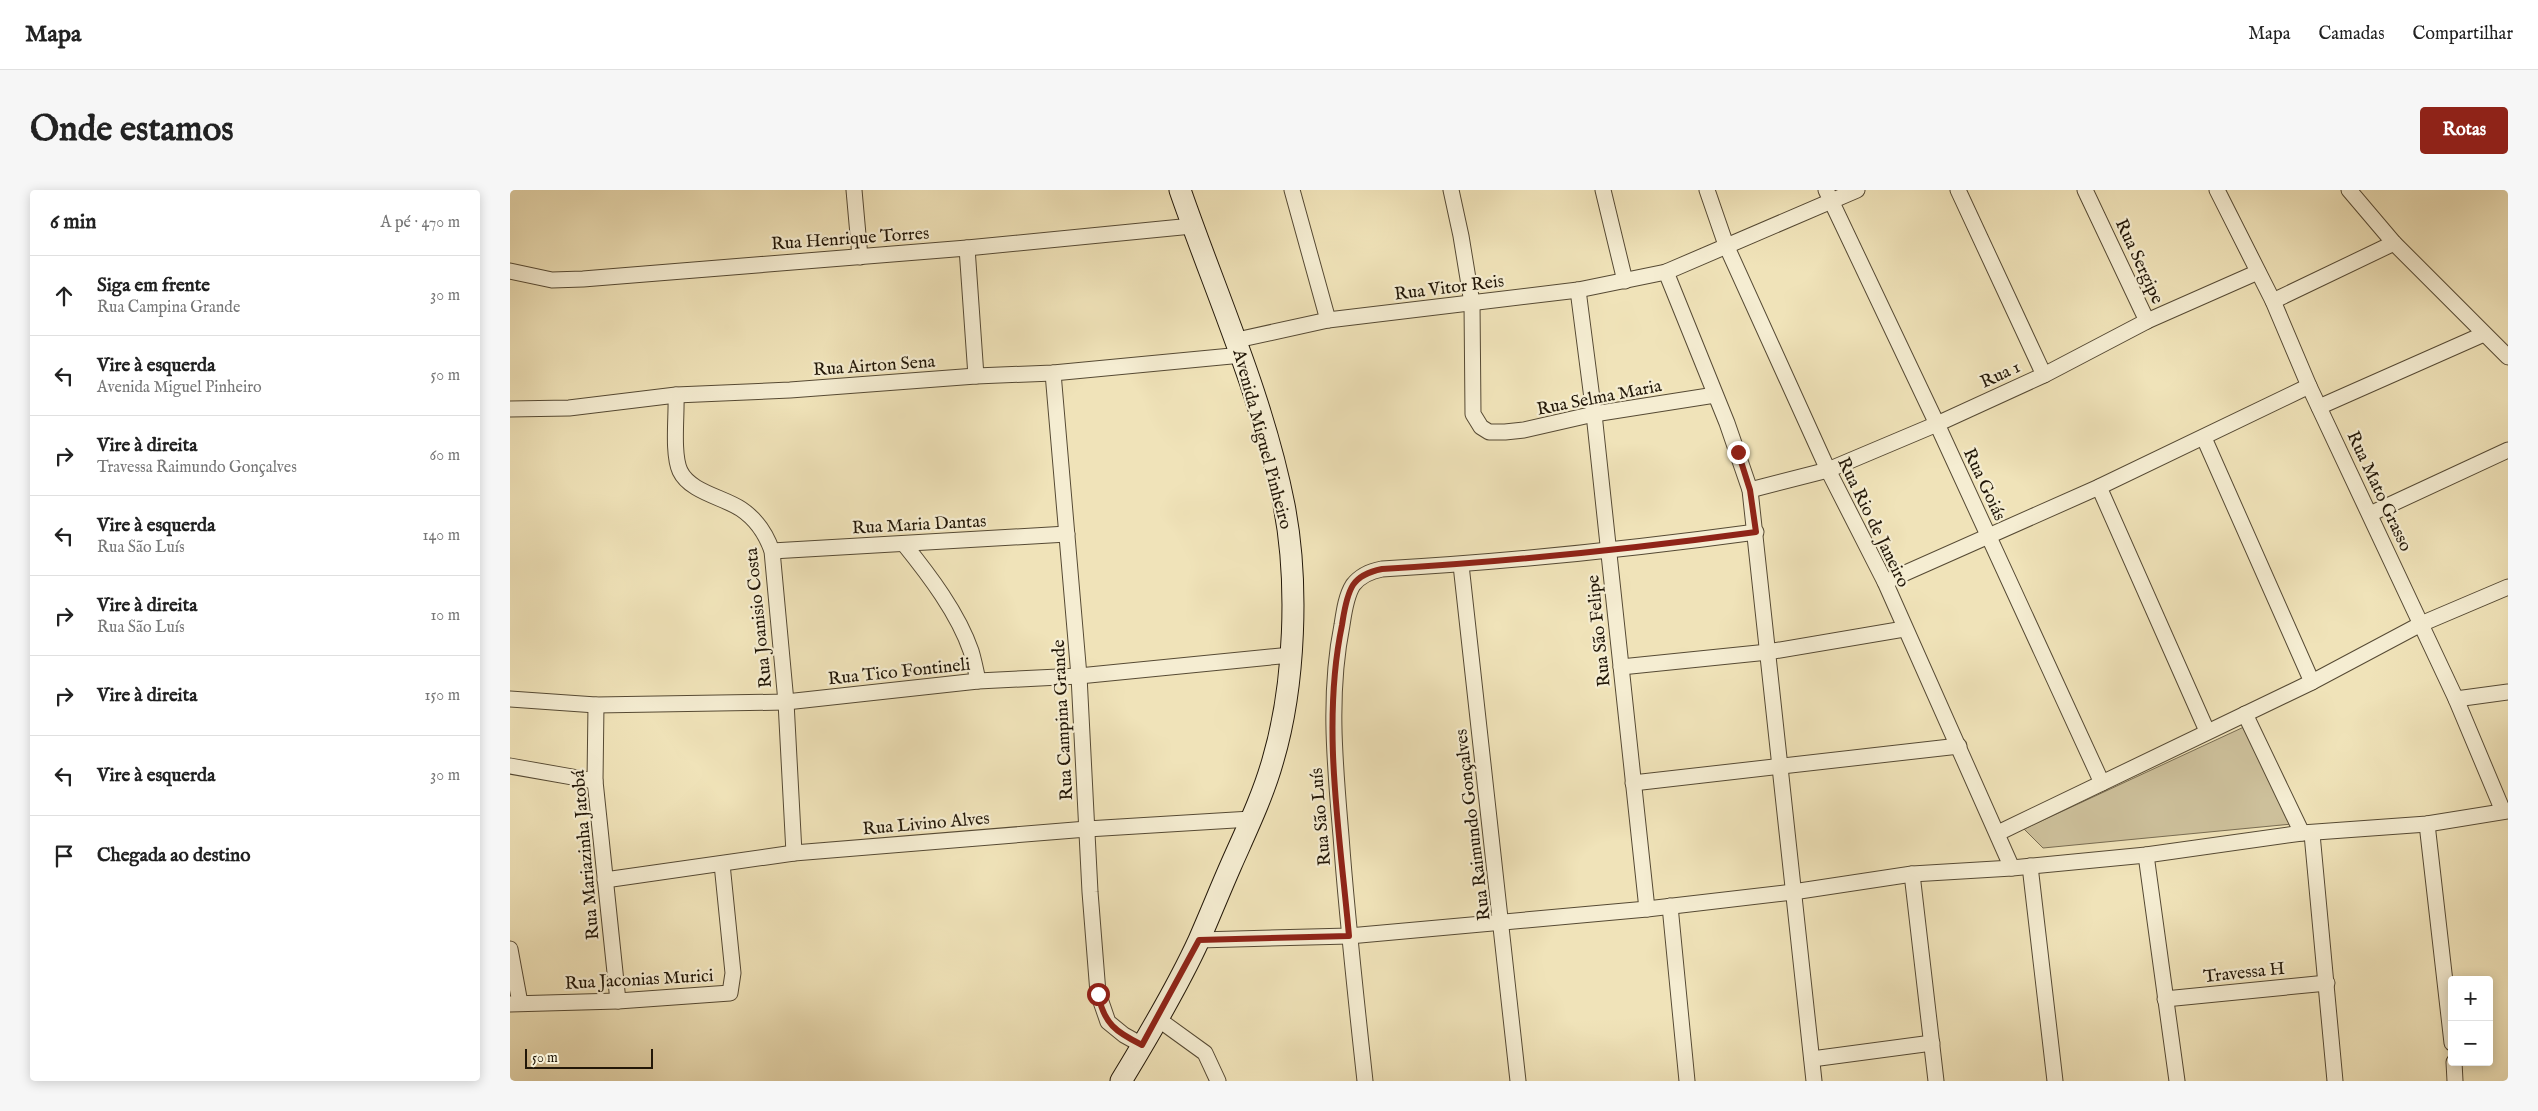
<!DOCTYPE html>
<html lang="pt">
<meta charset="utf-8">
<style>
:root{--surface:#fff;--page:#f6f6f6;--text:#222;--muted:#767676;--line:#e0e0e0;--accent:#8f2418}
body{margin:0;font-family:"IM FELL English",serif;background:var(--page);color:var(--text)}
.controls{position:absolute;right:15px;bottom:15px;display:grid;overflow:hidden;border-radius:5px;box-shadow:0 2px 12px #0003}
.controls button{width:45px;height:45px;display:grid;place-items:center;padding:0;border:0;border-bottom:1px solid var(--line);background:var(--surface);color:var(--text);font:25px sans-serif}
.scale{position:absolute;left:15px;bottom:12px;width:128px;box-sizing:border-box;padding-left:5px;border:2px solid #221708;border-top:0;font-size:14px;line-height:18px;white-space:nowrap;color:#221708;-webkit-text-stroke:4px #f5edd2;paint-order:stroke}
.stop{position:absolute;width:15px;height:15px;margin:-11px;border:4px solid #8f2418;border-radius:50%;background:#fff}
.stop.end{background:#8f2418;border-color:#fff;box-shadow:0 1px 5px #0008}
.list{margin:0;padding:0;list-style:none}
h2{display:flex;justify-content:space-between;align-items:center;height:65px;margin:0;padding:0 20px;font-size:21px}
h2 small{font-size:16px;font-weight:400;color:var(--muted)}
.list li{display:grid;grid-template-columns:32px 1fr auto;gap:15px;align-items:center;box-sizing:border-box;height:80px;padding:0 20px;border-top:1px solid var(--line)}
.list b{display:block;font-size:19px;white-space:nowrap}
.list p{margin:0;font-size:16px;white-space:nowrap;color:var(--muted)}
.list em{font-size:16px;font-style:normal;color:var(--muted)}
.icon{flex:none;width:28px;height:28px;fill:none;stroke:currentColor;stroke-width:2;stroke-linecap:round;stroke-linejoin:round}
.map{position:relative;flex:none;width:1998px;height:891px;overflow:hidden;border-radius:5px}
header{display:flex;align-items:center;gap:30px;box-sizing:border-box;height:70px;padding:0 25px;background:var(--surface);border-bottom:1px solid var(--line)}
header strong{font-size:24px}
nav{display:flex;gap:28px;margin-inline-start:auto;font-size:18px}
.intro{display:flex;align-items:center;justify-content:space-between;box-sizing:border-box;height:120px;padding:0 30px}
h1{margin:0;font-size:35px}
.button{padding:12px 22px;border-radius:5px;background:var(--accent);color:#fff;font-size:18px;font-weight:700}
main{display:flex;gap:30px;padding:0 30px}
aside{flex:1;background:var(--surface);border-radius:5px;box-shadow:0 2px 12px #0003}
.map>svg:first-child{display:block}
.green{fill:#cdc09b;stroke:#786c52}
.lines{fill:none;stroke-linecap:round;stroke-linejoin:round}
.street-casing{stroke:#564a34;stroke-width:17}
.secondary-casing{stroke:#221708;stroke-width:23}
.street{stroke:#f5edd2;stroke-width:15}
.secondary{stroke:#f5edd2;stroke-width:21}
.route{stroke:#8f2418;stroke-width:6}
.labels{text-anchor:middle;stroke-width:4.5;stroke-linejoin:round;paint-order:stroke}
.street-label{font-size:18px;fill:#221708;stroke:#f5edd2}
</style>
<header>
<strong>Mapa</strong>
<nav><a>Mapa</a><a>Camadas</a><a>Compartilhar</a></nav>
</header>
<div class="intro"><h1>Onde estamos</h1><a class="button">Rotas</a></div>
<main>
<aside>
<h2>6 min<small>A pé · 470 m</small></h2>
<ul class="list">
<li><svg class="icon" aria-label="ahead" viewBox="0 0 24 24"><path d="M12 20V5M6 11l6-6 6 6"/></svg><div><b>Siga em frente</b><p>Rua Campina Grande</p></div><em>30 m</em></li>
<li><svg class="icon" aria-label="left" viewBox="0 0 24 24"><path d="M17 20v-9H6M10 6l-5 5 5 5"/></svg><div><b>Vire à esquerda</b><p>Avenida Miguel Pinheiro</p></div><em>50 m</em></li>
<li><svg class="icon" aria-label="right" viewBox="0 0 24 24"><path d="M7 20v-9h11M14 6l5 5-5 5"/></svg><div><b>Vire à direita</b><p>Travessa Raimundo Gonçalves</p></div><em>60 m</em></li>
<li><svg class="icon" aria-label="left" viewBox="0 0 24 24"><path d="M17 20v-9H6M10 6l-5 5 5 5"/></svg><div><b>Vire à esquerda</b><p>Rua São Luís</p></div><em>140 m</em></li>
<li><svg class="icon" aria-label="right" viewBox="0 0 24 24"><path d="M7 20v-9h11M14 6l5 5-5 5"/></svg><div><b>Vire à direita</b><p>Rua São Luís</p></div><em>10 m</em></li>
<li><svg class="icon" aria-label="right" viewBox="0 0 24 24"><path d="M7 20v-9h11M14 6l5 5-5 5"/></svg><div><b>Vire à direita</b></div><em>150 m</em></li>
<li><svg class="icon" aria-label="left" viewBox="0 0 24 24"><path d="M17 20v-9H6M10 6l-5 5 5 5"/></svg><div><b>Vire à esquerda</b></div><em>30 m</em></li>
<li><svg class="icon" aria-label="arrive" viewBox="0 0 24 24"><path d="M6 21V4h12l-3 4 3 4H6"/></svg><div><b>Chegada ao destino</b></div></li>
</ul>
</aside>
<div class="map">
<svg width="1998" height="891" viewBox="0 0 1998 891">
<rect width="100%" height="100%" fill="#f0e3b9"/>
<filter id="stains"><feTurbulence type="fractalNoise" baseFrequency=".004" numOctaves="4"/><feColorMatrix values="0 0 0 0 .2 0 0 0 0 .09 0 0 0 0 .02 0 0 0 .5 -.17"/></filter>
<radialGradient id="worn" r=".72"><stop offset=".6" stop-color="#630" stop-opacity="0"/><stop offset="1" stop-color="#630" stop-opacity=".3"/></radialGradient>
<path class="green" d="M1736,536L1782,634L1533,658L1514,639Z"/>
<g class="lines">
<g class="street-casing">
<g id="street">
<path d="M344,0L350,67"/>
<path d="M782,0L818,130"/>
<path d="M941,0L951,46L962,113L963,224L971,237L979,242H995L1014,240L1084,224L1205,205"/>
<path d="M1093,0L1115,91"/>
<path d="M1197,0L1216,55L1318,280L1375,392L1502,678"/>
<path d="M1316,0L1427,234L1592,593"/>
<path d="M1448,0L1534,185"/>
<path d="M1575,0L1637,131"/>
<path d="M1707,0L1763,111L1799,196L1946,509L1993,621"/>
<path d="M1839,0L1884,53L1998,167"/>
<path d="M457,58L466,186"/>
<path d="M0,81L42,90L73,89L457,58L682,36"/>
<path d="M1156,82L1217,233L1240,300L1304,891"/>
<path d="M1068,100L1084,224L1137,719"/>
<path d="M1763,111L1884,53"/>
<path d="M727,150L818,130L1068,100L1156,82L1347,0"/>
<path d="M543,183L569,486L580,702L588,803L598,832L614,845L632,855"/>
<path d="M166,205C167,225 162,263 170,281C180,302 213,307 231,319C246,329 256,344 262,361L276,512L284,663"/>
<path d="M1809,217L1974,144"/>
<path d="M0,219L59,218L166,205L280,200L466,186L543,183L732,165"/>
<path d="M1694,248L1802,492"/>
<path d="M1589,297L1697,541"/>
<path d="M1240,300L1318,280L1427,234L1534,185L1637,131L1748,82"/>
<path d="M1860,324L1998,260"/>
<path d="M394,354C419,385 448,423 461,461C464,471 466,481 468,491"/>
<path d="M262,361L557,344"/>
<path d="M951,375L1008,891"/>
<path d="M1375,392L1589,297L1799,196"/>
<path d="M1111,477L1258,462L1394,439"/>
<path d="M0,509L86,515L276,512L468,491L569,486L781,465"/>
<path d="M1946,509L1998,502"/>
<path d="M86,515L85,591L108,811"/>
<path d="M1735,524L1792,643"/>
<path d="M0,576L85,591"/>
<path d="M1123,593L1449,556"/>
<path d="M1917,634L1942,853"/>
<path d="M1488,643L1802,492L1911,434L1998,397"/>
<path d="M1802,644L1825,891"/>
<path d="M1636,665L1667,891"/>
<path d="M1520,676L1545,891"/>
<path d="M1402,684L1426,891"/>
<path d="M95,690L284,663L577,639L741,629"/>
<path d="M1160,716L1177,891"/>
<path d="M689,750L839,746L1137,719L1283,702L1402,684L1502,678L1636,665L1792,643L1917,634L1998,621"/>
<path d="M0,759L10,813"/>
<path d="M1655,809L1817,793"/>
<path d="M0,814L108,811L220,803L223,783L212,674"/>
<path d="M648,829L695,863L708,891"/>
<path d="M1302,869L1422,853"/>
<path d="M1944,872L1945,891"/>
<path d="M855,891C846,809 837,728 831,646C825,575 818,505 832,435C834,422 836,406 843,395C850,386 861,381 872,379C997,372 1121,359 1246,342"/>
</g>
</g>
<g class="secondary-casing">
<path id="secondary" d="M611,891C639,845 667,798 689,750C700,725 710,700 721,675C736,641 753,606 763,570C785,495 789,392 774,315C753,207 706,104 670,0"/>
</g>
<use href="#street" class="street"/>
<use href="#secondary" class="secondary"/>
</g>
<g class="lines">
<path class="route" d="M588,804C594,834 606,842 632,855L689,750L839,746C830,644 811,536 832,435C834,423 836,406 843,395C849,386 862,381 872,379C997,372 1121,359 1246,342L1240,300L1228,262"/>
</g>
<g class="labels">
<g class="street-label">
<text transform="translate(340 48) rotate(-4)" y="6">Rua Henrique Torres</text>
<text transform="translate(1630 71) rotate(65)" y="6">Rua Sergipe</text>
<text transform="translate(939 97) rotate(-7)" y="6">Rua Vitor Reis</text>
<text transform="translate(364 175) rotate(-4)" y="6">Rua Airton Sena</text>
<text transform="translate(1490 184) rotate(-25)" y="6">Rua 1</text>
<text transform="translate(1089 207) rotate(-11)" y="6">Rua Selma Maria</text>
<text transform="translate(753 249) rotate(75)" y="6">Avenida Miguel Pinheiro</text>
<text transform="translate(1475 294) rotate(65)" y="6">Rua Goiás</text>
<text transform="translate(1870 301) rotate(65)" y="6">Rua Mato Grasso</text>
<text transform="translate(1364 332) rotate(64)" y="6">Rua Rio de Janeiro</text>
<text transform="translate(409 334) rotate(-3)" y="6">Rua Maria Dantas</text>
<text transform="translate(248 428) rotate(-96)" y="6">Rua Joanisio Costa</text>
<text transform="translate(1088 441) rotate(-96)" y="6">Rua São Felipe</text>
<text transform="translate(389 481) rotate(-6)" y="6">Rua Tico Fontineli</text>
<text transform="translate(552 530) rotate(-93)" y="6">Rua Campina Grande</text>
<text transform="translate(810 627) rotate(-95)" y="6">Rua São Luís</text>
<text transform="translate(416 633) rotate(-5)" y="6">Rua Livino Alves</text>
<text transform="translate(962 635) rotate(-97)" y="6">Rua Raimundo Gonçalves</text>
<text transform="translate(75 665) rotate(-95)" y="6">Rua Mariazinha Jatobá</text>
<text transform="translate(1734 782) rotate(-6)" y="6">Travessa H</text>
<text transform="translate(129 789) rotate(-3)" y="6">Rua Jaconias Murici</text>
</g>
</g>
<rect width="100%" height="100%" filter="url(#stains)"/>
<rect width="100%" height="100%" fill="url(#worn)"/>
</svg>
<div class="controls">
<button>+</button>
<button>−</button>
</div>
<div class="scale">50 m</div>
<div class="stop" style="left:588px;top:804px"></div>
<div class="stop end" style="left:1228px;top:262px"></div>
</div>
</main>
